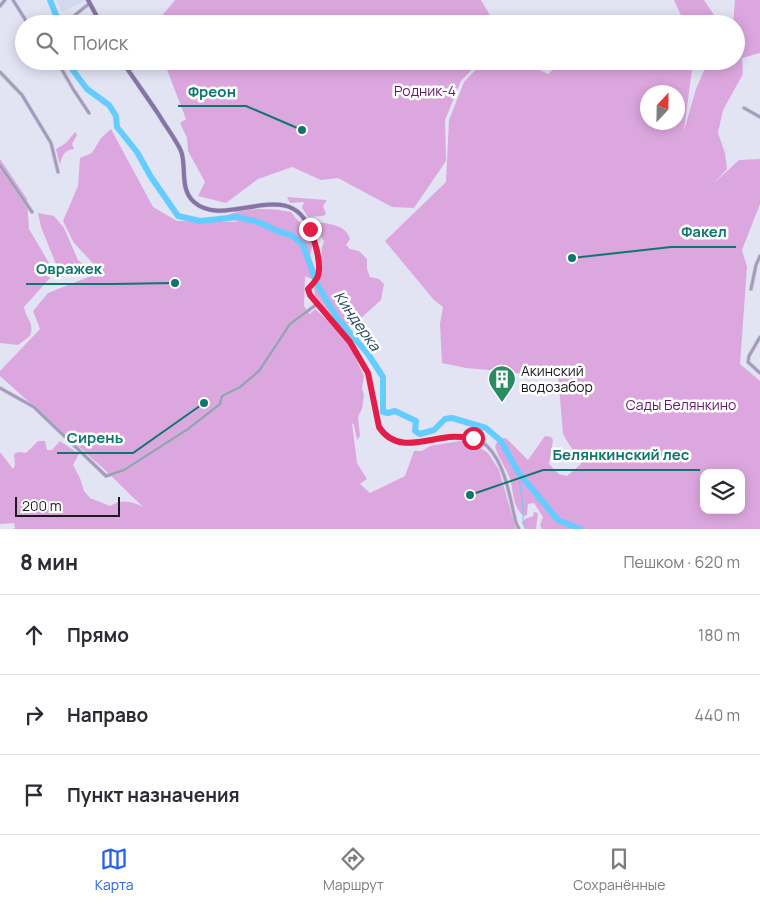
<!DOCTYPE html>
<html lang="ru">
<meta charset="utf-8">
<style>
:root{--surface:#fff;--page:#f7f7f7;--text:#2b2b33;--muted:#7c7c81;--line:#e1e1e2;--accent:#2563eb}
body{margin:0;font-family:Manrope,sans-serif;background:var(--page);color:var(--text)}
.controls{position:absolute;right:15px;bottom:15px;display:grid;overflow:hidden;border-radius:10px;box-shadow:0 2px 12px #0003}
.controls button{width:45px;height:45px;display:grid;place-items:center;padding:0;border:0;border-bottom:1px solid var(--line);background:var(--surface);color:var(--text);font:25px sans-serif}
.compass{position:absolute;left:640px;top:85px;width:45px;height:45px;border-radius:50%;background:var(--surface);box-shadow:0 2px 12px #0003;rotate:22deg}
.scale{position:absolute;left:15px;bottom:12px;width:105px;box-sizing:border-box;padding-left:5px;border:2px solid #1a1a20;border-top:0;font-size:14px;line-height:18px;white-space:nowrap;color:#1a1a20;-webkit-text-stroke:4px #fff;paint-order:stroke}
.stop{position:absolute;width:15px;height:15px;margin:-11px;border:4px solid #e11d48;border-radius:50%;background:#fff}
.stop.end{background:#e11d48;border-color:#fff;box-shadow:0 1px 5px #0008}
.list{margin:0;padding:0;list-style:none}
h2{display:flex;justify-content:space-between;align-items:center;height:65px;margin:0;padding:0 20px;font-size:21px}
h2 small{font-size:16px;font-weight:400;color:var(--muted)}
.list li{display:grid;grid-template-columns:32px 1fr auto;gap:15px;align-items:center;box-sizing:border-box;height:80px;padding:0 20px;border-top:1px solid var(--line)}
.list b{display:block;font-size:19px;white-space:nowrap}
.list em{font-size:16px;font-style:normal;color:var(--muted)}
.icon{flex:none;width:28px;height:28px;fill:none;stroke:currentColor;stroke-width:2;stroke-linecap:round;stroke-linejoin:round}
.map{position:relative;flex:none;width:760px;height:529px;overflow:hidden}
.search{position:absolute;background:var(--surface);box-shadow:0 2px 12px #0003;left:15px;right:15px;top:15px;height:55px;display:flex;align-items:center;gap:12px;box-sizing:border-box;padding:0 18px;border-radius:28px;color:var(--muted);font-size:19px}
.sheet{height:305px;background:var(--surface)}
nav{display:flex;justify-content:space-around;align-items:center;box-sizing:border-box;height:70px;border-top:1px solid var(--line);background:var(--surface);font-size:14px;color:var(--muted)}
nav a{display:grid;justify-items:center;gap:2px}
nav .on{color:var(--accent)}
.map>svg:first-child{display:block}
.built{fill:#d5d9ef}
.green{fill:#dca7df;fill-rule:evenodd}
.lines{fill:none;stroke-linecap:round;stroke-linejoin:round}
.stream{stroke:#64ccfe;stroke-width:1}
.river{stroke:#64ccfe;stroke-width:6}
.street-casing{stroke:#bec0ce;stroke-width:4}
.secondary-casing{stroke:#bec0ce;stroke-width:5}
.street{stroke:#a699bd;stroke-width:2.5}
.secondary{stroke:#8773a7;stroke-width:4}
.route{stroke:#e11d48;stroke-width:6}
.labels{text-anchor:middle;stroke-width:5;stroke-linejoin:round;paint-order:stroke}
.park-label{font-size:14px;fill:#65176a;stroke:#fff}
.poi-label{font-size:14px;fill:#1a1a20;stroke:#fff;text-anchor:start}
.water-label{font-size:15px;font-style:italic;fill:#1a465b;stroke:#fff}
.leader{fill:none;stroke:#0f766e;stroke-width:2}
.callout-dot{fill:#0f766e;stroke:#fff;stroke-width:2}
.callout-label{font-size:15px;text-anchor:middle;font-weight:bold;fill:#0f766e;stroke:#fff;stroke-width:5;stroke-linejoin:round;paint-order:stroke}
</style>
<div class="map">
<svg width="760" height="529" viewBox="0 0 760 529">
<rect width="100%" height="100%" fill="#e2e4f4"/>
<path class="built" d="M56,0H84V1L62,12Z"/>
<g class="green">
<path d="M175,0H481L495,24H155Z"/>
<path d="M674,0H704L720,24H685Z"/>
<path d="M735,0H760V53L742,58L743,74L723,110L718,133L725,153L727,169L714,183L739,160L760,159V204L742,250L747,267L740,364L760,381V529H542L540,525L543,517L534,503L528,504L527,515L524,516C512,507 514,492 510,479C506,467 498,458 495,446L499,439L506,438L528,460L545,436L551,437L553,440L549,464L559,474L567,476L581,464L563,434L558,375L533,377L512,372L466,368L442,363L440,324L443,307L434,300L385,241L446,182L449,120L464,82L484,61H521L548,74L563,61H693L684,131L696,89L705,68L704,61H736V24H733ZM648,92H678V122H648ZM704,473H741V510H704Z"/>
<path d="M166,61H480L461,81L445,120L446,161L414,208L392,207L338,178L321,180L292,167L258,179L226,203L198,196L205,182L188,151L187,138L180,123L186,119L166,67Z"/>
<path d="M111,129L153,207L177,221L238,222L226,216C243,207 272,208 291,212L298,221L304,225L307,240L313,243L310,256L316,271L314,280L305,276L304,306L310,314L315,309L333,325L350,346L364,376L362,389L364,395L362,409L358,417L360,436L357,440L354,425L352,423L357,463L367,479L360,484L370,493L405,476L414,451H422L430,446L466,440L467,442L469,440L488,453L499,470L516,529H13L15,528L14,523L0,524V452L13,469L15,465L14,454L19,452L26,453L38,441H45L47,450H52L60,441L79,454L73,465L80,478L84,491L90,498L110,506C122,499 132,501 143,507L106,471L0,376V371L40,329L33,311L48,293L101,272L74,243L63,221L78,186L80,158L92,153L101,138Z"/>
<path d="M75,132L77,135L72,144L74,149C64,150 62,156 60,165L56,149L66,143Z"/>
<path d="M0,159L27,199L29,229L49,263L50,278L24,307C26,320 35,322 30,336L18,345L0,343Z"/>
<path d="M287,197L327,200L323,206L326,214L323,216L308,217L302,208L304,202L290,203Z"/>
<path d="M38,213L54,216L64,228L78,260L91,271L73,275L56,269V264L41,227Z"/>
<path d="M317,222C330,224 346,225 350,239L346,245L350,249L359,251L367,259V269L370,277L379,279L384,284L381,300L350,328H342L315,295L314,288C327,270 317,258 324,241L313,225Z"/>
<path d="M534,512L538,513L536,529H525L522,523L525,519L533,516Z"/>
</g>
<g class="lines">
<path class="stream" d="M518,472L523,506V522L526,529"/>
<g class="river">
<path d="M50,0L56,15L57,24"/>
<path d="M66,61L87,89L109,105L116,116L117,127L137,152L151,177L178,216L200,221L238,217L261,223L277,231L291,235L303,245L317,284L337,318L368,354L383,377V412L388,413L395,411L416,421L415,431L420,434L434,430L445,419L452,418L486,428L501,441L518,472L558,520L580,529"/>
</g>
<g class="street-casing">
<g id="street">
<path d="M13,0L28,24"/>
<path d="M0,6L5,0"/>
<path d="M75,15L90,3"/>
<path d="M57,61L73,89L89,113"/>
<path d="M0,72L22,95L51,143L58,172"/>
<path d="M744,108L760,117"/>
<path d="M0,165L32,212"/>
<path d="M318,278L308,289L310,295L350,342L368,373L379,427C382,432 386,438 392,440C422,453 462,420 488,447C506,466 510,499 516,523L519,529"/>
<path d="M751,289L756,265L760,256"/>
<path d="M760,337L749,356L748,362L760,373"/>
<path d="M0,388L34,407L106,476L124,470L188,429L220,404L222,396L240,387L259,371L290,324L317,304"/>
</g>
</g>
<g class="secondary-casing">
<g id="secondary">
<path d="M88,0L101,24"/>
<path d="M122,61C134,79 147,97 159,115C166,127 175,138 181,151C187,166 179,189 194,202C226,231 292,173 311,233C316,248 320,262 318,278"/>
</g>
</g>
<use href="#street" class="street"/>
<use href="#secondary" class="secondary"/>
</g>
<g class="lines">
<path class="route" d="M310,229C315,242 322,262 318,276C316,281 312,285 308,289L310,295L350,342L368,373L379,427C396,453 423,440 449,437C456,436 465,437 473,438"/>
</g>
<defs>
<g id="building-pin" transform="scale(1.4375)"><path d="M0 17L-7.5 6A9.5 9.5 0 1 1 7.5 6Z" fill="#2b8b64" stroke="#fff"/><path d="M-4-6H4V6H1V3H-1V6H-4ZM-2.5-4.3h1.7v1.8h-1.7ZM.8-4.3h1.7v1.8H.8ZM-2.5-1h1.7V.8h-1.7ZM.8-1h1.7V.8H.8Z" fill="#fff"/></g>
</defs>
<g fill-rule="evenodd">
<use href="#building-pin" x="502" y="379"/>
</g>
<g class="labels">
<g class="park-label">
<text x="425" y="96">Родник-4</text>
<text x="681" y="410">Сады Белянкино</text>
</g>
<g class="poi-label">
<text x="521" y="376">Акинский<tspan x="521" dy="16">водозабор</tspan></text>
</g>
<g class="water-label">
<text transform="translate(357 321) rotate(55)" y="5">Киндерка</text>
</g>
</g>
<path class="leader" d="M302 130L246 106H178M572 258L671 247H736M175 283L112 284H26M204 403L133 453H57M470 495L543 470H700"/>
<g class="callout-dot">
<circle cx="302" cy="130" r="5"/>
<circle cx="572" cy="258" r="5"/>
<circle cx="175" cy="283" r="5"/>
<circle cx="204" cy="403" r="5"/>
<circle cx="470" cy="495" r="5"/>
</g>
<g class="callout-label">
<text x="212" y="97">Фреон</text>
<text x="704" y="237">Факел</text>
<text x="69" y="274">Овражек</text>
<text x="95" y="443">Сирень</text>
<text x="621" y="460">Белянкинский лес</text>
</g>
</svg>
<div class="controls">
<button><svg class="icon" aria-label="layers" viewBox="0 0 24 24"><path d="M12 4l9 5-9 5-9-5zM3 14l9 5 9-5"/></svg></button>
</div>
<svg class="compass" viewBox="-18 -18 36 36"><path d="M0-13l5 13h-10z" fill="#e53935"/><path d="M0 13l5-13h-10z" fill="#7c7c81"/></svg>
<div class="scale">200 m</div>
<div class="stop" style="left:473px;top:438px"></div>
<div class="stop end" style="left:310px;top:229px"></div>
<div class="search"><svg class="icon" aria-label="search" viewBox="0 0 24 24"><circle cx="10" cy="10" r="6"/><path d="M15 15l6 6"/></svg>Поиск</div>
</div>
<section class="sheet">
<h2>8 мин<small>Пешком · 620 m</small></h2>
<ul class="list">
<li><svg class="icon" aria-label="ahead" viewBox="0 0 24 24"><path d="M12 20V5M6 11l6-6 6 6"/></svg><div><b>Прямо</b></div><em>180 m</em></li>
<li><svg class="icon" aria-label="right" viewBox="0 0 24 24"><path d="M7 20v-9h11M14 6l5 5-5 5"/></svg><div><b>Направо</b></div><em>440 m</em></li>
<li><svg class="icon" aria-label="arrive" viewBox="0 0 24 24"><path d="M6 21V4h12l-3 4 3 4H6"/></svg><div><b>Пункт назначения</b></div></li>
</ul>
</section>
<nav>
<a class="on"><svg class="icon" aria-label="map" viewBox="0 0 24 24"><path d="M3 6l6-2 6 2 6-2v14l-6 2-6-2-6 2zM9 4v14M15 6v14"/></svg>Карта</a>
<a><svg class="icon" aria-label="directions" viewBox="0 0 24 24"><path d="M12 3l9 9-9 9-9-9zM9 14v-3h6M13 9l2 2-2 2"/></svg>Маршрут</a>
<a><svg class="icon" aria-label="saved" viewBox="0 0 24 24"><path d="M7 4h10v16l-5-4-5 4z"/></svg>Сохранённые</a>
</nav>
